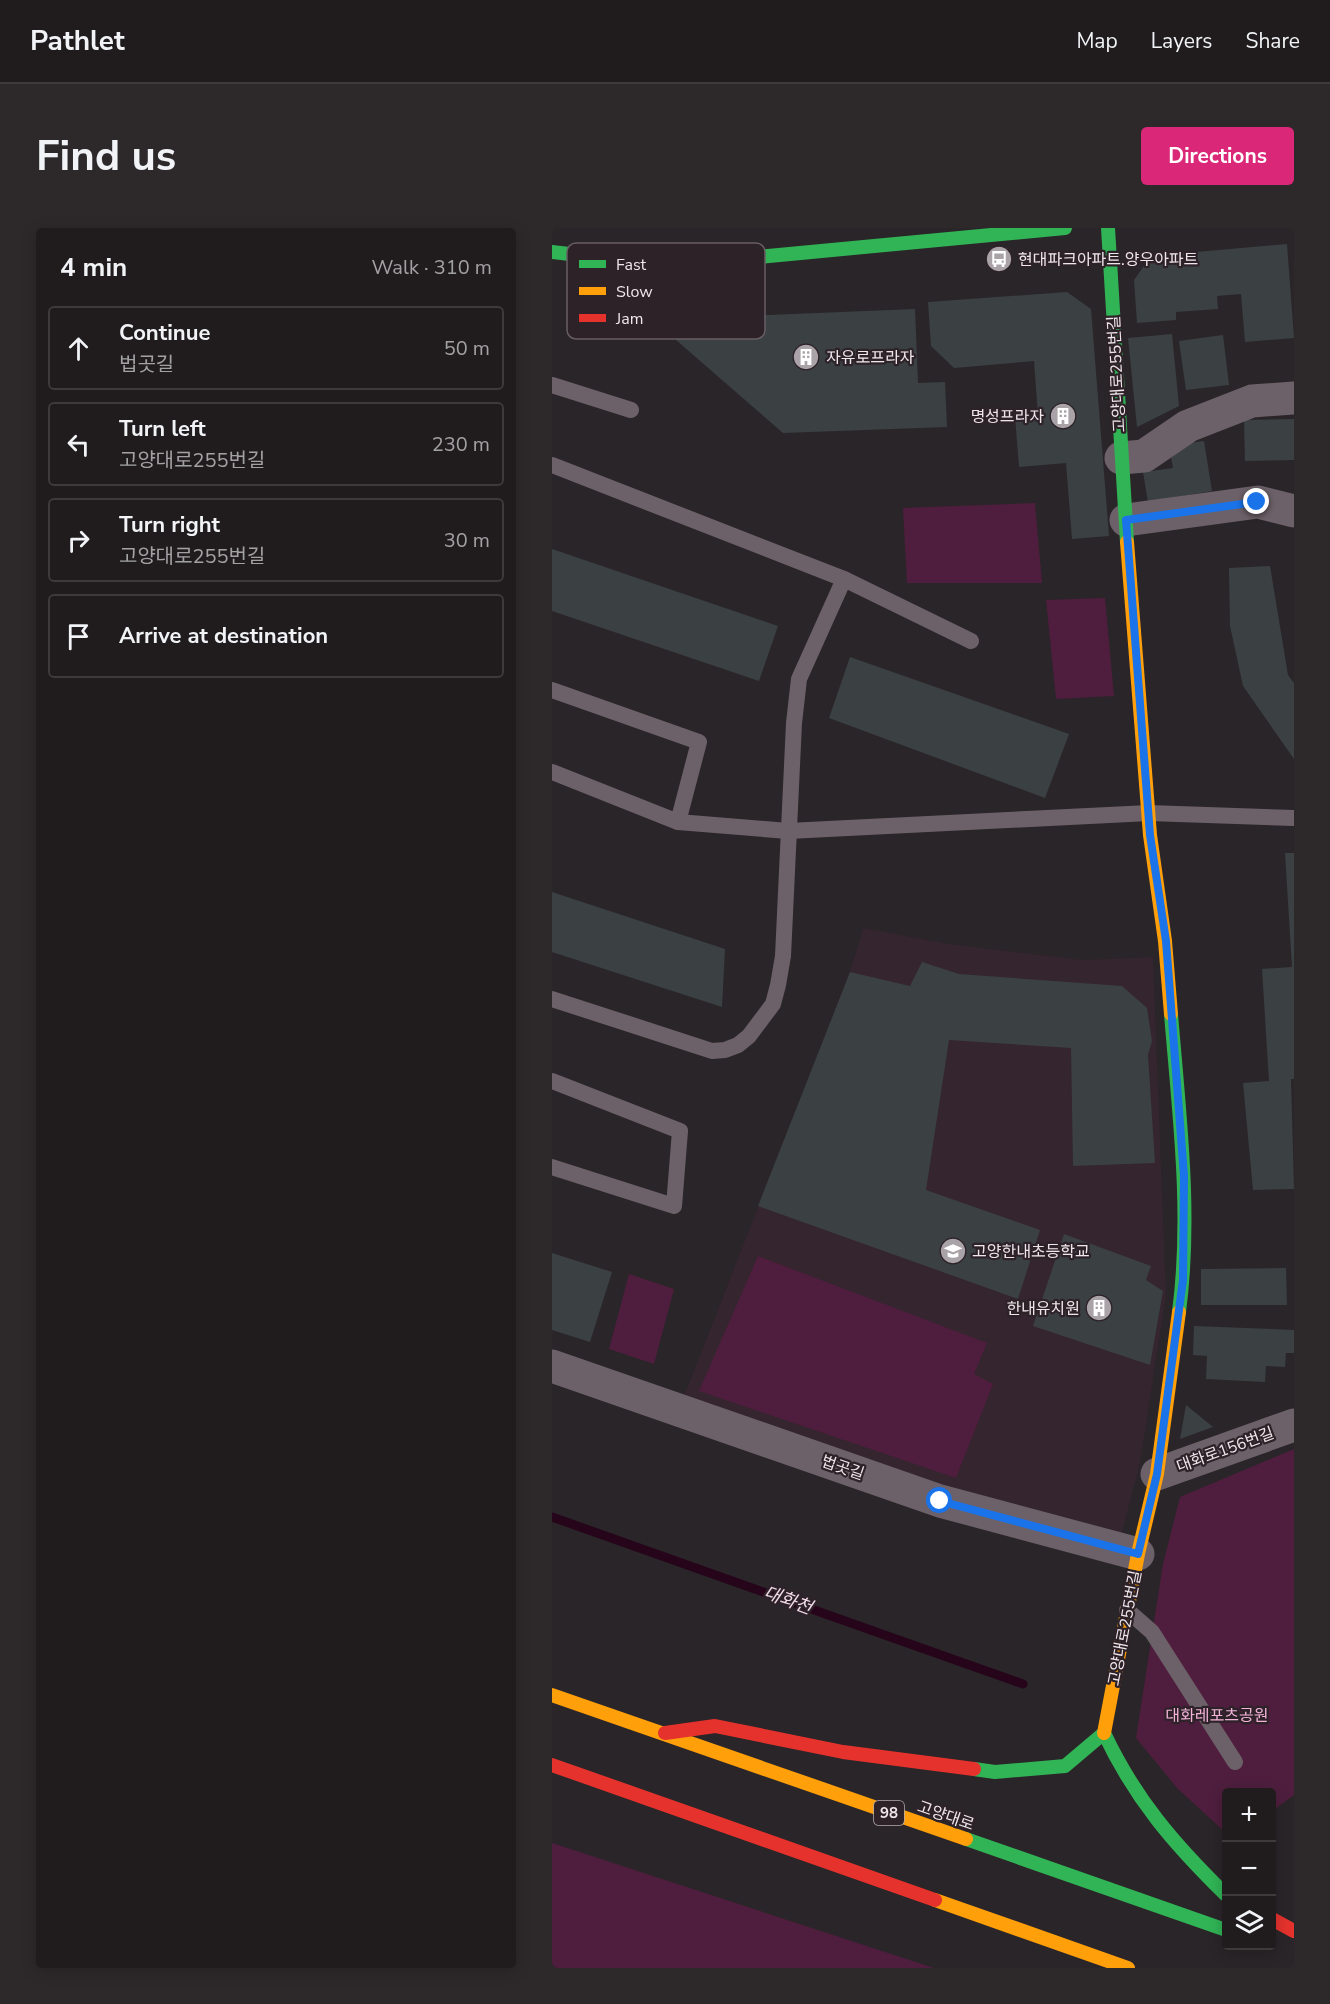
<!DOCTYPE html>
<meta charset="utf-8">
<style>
:root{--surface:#201c1e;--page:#2d292b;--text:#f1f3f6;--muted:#a2a1a4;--line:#3d3a3c;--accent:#db2777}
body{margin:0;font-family:"Nunito Sans","Noto Sans KR",sans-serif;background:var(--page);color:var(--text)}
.controls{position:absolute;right:18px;bottom:18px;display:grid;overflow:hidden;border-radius:6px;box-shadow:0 3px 15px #0003}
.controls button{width:54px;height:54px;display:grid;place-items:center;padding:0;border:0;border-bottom:2px solid var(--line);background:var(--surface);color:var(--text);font:30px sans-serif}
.stop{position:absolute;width:18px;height:18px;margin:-14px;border:4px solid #1a73e8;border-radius:50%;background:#fff}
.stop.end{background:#1a73e8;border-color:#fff;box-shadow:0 2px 6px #0008}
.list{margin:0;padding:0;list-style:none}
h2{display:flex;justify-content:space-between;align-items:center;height:78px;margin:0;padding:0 24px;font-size:26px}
h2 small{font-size:20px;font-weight:400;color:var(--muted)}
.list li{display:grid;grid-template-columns:39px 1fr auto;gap:18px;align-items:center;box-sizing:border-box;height:84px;margin:0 12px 12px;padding:0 12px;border:2px solid var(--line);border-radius:6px}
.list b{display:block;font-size:22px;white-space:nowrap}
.list p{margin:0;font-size:20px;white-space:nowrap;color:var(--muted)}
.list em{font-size:20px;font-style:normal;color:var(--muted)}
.icon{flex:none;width:33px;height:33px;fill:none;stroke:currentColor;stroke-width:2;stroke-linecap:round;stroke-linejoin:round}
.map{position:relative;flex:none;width:742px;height:1740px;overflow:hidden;border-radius:6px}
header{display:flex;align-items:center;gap:36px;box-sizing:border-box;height:84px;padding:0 30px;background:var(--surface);border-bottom:2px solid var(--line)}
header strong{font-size:28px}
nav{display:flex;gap:33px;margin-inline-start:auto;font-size:21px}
.intro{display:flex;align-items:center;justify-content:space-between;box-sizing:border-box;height:144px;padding:0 36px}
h1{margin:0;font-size:42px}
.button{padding:15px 27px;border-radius:6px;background:var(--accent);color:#fff;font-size:21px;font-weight:700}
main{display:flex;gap:36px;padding:0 36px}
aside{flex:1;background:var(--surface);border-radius:6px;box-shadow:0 3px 15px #0003}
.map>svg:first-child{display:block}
.built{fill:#34252e}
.green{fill:#4f1e3e}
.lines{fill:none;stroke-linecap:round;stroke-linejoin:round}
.stream{stroke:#26051b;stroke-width:9}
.building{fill:#3b4043}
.lane{stroke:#6c6168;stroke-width:16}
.street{stroke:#6c6168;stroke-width:33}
.fast{stroke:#30b455;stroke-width:14}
.slow{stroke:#ff9f0a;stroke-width:14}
.jam{stroke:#e5322d;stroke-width:14}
.route{stroke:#1a73e8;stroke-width:8}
.labels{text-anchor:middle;stroke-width:4.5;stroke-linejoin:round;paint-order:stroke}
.shield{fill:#2d2228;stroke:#b4abb0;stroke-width:1.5}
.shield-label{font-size:15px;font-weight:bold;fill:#eee6ea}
.poi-label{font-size:16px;fill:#eee6ea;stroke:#2d2228;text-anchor:start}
.street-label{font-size:16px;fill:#eee6ea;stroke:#2d2228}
.park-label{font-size:16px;fill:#f3b2d8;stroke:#2d2228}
.water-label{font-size:18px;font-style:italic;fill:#f2dbe8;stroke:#2d2228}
.key{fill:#2d2228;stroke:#675d62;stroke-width:1.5}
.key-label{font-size:16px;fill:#eee6ea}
</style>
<header>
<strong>Pathlet</strong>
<nav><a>Map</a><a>Layers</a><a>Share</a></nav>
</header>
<div class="intro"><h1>Find us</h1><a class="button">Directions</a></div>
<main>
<aside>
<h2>4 min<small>Walk · 310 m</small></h2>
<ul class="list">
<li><svg class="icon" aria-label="ahead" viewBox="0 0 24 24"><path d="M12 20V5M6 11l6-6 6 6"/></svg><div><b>Continue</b><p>법곳길</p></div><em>50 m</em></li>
<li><svg class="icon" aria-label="left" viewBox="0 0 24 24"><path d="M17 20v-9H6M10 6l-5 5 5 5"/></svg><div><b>Turn left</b><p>고양대로255번길</p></div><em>230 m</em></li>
<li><svg class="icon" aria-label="right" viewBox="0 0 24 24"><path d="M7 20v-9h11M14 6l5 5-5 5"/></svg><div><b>Turn right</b><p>고양대로255번길</p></div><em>30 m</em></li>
<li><svg class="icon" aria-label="arrive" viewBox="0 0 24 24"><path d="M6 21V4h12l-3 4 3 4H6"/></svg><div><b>Arrive at destination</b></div></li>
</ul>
</aside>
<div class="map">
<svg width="742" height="1740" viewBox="0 0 742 1740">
<rect width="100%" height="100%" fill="#2a2528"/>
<path class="built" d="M311,700L397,716L530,732L601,729L614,1067L588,1235L568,1312L129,1176L298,744Z"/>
<g class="green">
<path d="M483,275L490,355H355L351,280Z"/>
<path d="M553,370L562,468L504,471L494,372Z"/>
<path d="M206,1028L435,1115L422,1146L441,1156L404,1250L147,1163Z"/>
<path d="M77,1046L122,1061L102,1136L57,1121Z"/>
<path d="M742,1221V1567L720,1583V1564H674V1605L626,1561L584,1510L611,1336L628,1269Z"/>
<path d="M0,1615L382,1740H0Z"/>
</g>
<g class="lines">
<path class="stream" d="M0,1289L471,1456"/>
</g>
<g class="building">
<path d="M735,16L742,110L693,114L689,66L665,68L666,81L624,84V92L585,95L582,52L599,28Z"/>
<path d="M515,64L539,81L557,308L520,311L514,235L467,239L463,188L486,187L482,133L402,140L379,118L376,74Z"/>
<path d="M363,81L366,155L393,154L395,199L231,205L116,105L120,91Z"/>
<path d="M620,106L627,178L585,199L576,110Z"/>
<path d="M671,107L677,157L634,162L627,113Z"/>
<path d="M742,191V232L693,233L692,192Z"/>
<path d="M652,213L660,263L596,274L591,244L621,240L617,218Z"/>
<path d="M0,321L226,398L207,453L0,383Z"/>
<path d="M718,338L736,447L742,455V531L691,458L678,398L677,340Z"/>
<path d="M298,429L517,506L493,570L277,490Z"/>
<path d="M733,625H742V851H739L742,961L701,962L691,855L717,853L710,741L740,739Z"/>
<path d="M0,664L173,721L170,779L0,724Z"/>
<path d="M370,734L407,746L570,758L595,780L600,813L596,827L603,935L521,938L519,820L397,812L374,962L488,1002L466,1071L206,978L298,744L358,758Z"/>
<path d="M512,1006L599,1038L594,1052L611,1063L598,1137L481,1098Z"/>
<path d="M0,1025L60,1044L38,1114L0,1102Z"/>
<path d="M734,1040L735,1077H649V1041Z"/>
<path d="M642,1098L742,1102V1125H734L733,1139L714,1138L713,1154L654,1151L655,1128L641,1127Z"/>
<path d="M634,1177L661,1199L628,1211Z"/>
</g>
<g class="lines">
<g class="lane">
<path d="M0,157L79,182"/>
<path d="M0,237L292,351L419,413"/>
<path d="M0,462L147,514L126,594"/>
<path d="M0,544L126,594L236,603L597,585L742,590"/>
<path d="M0,771L160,823L173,822L186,817L197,808L221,776L226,757L231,728L242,495L247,451L292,351"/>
<path d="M0,853L128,903L122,978L0,939"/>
<path d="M575,1382L600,1404L683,1534"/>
</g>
<g class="street">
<path d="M569,230L592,228L636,198L700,173L742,170"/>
<path d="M574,292L706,274L742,283"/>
<path d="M0,1138L388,1273L586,1326"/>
<path d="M605,1246L742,1197"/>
</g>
<g class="fast">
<path d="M556,0L575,314"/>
<path d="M0,24L77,33L185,31L513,0"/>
<path d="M619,786C627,885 640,985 627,1084"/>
<path d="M422,1541L443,1544L513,1538L552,1505C583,1571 622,1616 674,1667"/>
<path d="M414,1611L674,1702"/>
</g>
<g class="slow">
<path d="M575,314L598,607L613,713L619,786"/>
<path d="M0,1467L414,1611"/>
<path d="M552,1505L586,1326L605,1246L627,1084"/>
<path d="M383,1672L576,1740"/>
</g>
<g class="jam">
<path d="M113,1505L163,1498L291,1524L422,1541"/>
<path d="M0,1537L383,1672"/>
<path d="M720,1691L742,1703"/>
</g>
</g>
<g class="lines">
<path class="route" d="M388,1273L586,1326L605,1246L631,1052L632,948L614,713L598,607L574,292L705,274"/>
</g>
<defs>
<g id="bus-disc" transform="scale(1.35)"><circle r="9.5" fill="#a9a2a6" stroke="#2d2228"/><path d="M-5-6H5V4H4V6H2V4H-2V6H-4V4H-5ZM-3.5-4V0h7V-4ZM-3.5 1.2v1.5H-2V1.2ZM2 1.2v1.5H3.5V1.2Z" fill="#fff"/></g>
<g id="building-disc" transform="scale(1.35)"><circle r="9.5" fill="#a9a2a6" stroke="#2d2228"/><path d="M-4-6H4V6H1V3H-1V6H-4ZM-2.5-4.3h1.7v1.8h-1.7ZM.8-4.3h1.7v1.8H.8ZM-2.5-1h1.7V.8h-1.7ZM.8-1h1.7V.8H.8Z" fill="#fff"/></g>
<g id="school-disc" transform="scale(1.35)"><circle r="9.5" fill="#a9a2a6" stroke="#2d2228"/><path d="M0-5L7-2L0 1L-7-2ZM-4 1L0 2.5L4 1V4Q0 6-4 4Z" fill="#fff"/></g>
</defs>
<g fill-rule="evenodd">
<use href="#bus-disc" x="447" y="31"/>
<use href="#building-disc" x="254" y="129"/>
<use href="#building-disc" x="511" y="188"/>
<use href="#school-disc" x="401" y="1023"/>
<use href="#building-disc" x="547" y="1080"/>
</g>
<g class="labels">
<rect class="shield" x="322" y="1573" width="30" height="24" rx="4.5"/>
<g class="shield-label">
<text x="337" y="1590">98</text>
</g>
<g class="poi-label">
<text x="466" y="37">현대파크아파트.양우아파트</text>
<text x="274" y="135">자유로프라자</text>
<text x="492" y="194" text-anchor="end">명성프라자</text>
<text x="420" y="1029">고양한내초등학교</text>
<text x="528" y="1086" text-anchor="end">한내유치원</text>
</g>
<g class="street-label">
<text transform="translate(564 146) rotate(-93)" y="6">고양대로255번길</text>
<text transform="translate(673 1221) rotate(-20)" y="6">대화로156번길</text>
<text transform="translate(291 1239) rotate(19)" y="6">법곳길</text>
<text transform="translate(572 1400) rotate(-79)" y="6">고양대로255번길</text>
<text transform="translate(394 1587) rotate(19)" y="6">고양대로</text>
</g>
<g class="park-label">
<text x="665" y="1493">대화레포츠공원</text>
</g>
<g class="water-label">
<text transform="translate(236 1372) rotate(20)" y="6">대화천</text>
</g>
</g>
<rect x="15" y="15" width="198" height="96" rx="9" class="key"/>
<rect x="27" y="32" width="27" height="8" fill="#30b455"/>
<rect x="27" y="59" width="27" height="8" fill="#ff9f0a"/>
<rect x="27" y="86" width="27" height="8" fill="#e5322d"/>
<g class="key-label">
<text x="64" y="42">Fast</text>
<text x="64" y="69">Slow</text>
<text x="64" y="96">Jam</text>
</g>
</svg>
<div class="controls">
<button>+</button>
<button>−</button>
<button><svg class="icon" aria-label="layers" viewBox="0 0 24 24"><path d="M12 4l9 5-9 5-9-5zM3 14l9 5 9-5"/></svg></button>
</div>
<div class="stop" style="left:388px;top:1273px"></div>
<div class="stop end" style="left:705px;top:274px"></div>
</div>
</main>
